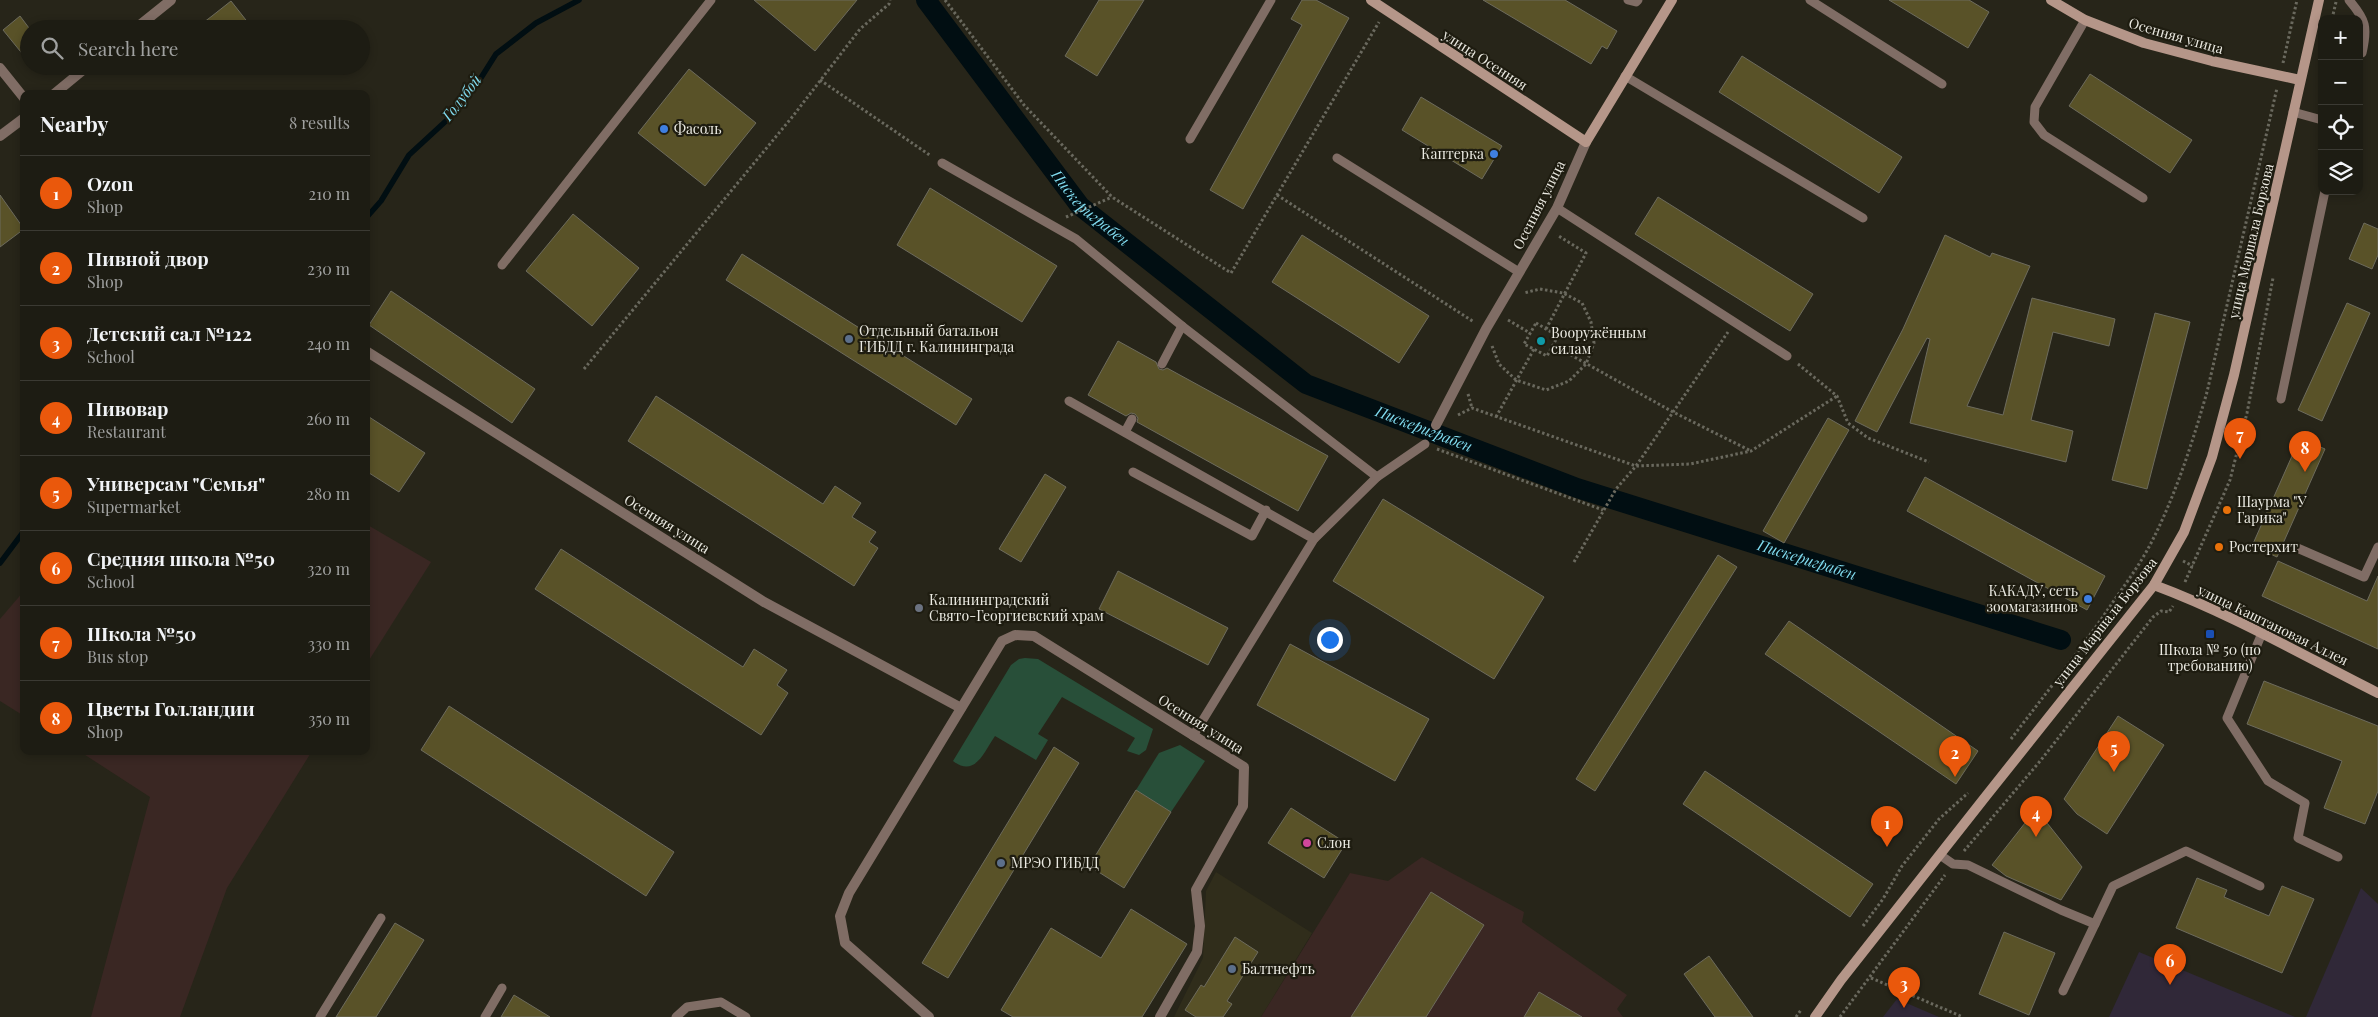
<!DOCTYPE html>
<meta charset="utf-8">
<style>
:root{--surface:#1d1c13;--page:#25251c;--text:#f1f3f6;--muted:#a0a1a0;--line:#3b3a33;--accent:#ea580c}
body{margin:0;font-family:"Playfair Display",serif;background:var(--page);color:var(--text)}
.controls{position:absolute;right:15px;top:15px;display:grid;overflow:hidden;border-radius:10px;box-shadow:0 2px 8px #0003}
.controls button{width:45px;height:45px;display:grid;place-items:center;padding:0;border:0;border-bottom:1px solid var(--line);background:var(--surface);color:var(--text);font:25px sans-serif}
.you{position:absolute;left:1329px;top:639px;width:18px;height:18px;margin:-12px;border:4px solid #fff;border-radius:50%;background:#1a73e8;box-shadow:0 0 0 8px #1a73e833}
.badge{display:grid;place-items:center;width:32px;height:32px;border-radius:50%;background:var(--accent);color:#fff;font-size:16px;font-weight:700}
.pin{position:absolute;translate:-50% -41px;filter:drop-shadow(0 1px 2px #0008)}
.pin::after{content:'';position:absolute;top:26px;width:18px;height:15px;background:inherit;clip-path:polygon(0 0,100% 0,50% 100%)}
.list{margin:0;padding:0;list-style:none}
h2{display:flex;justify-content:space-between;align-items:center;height:65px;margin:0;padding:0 20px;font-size:21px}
h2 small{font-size:16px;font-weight:400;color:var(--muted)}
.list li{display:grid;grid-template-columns:32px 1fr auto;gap:15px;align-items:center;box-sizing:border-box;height:75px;padding:0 20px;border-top:1px solid var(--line)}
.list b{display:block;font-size:19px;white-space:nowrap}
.list p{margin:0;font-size:16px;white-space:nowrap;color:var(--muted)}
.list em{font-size:16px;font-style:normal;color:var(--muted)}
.icon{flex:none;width:28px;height:28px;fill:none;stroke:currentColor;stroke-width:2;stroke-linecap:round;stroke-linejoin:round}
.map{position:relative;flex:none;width:2378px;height:1017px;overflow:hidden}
.search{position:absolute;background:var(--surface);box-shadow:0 2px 8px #0003;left:20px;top:20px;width:350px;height:55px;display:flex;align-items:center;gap:12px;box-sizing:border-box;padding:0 18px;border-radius:28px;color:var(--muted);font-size:19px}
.panel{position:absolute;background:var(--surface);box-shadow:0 2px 8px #0003;left:20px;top:90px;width:350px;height:665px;border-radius:10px}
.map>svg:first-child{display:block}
.built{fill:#302d1b}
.industrial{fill:#3a2723}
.education{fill:#302838}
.green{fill:#284f39}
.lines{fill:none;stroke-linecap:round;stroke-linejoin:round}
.stream{stroke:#010e12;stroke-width:5.5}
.canal{stroke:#010e12;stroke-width:20}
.building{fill:#595228;stroke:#6d6b5d}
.path{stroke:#6a695e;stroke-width:3;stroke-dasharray:2.5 2.5;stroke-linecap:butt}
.lane{stroke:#806d65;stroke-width:9}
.street{stroke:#806d65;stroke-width:10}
.secondary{stroke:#b59689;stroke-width:10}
.shop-dot{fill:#3f7fe0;stroke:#1e1c10;stroke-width:2}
.service-dot{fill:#5c6f8a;stroke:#1e1c10;stroke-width:2}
.culture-dot{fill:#0f9aa8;stroke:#1e1c10;stroke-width:2}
.food-dot{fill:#e8710a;stroke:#1e1c10;stroke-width:2}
.worship-dot{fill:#6b7280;stroke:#1e1c10;stroke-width:2}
.transit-dot{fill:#1a4fb4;stroke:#1e1c10;stroke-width:2}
.hotel-dot{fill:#d1479c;stroke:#1e1c10;stroke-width:2}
.labels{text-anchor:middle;stroke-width:4.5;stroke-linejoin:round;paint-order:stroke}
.street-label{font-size:14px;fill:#ebeae2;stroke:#1e1c10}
.poi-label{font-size:14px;fill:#ebeae2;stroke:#1e1c10;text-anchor:start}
.water-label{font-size:15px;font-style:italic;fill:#81dcf0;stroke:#1e1c10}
</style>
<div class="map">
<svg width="2378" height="1017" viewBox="0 0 2378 1017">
<rect width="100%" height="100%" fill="#272519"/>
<path class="built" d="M1216,872L1312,933L1261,1017H1174L1203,958L1206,891Z"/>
<g class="industrial">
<path d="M366,524L431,562L366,665Z"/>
<path d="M24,591V716L0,701V619Z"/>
<path d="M79,751H312L227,888L180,1017H91L150,797Z"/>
<path d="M1422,857L1524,912L1522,922L1627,995L1617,1009L1623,1017H1261L1350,873L1388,881Z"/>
</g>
<g class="education">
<path d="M2361,888L2378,904V1017H2306Z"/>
<path d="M2139,952L2295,1017H2109Z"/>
<path d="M1897,999L1939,1017H1883Z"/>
</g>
<g class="green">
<path d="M1025,658L1038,659L1153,729L1146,750L1139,755L1127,751L1135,738L1062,697L1038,734L1048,740L1036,760L995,736C984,752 975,778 953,761L1011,665L1019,659Z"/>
<path d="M1180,745L1205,761L1171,812L1136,790L1159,753Z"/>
</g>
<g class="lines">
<g class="stream">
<path d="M366,218L381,201L409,155L447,120L479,81L496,54L536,23L579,0"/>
<path d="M0,563L24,531"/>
</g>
<path class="canal" id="s1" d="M926,0L1080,206L1306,384L1577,488L2061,640"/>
</g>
<g class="building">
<path d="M754,0H857L815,51Z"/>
<path d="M1099,0H1144L1097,76L1065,56Z"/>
<path d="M1302,0H1316L1349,18L1243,209L1210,190L1302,25L1291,19Z"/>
<path d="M1483,0H1565L1617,31L1607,49L1602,46L1591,64Z"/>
<path d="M1889,0H1969L1989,12L1968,48Z"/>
<path d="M231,1L253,29H195L212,16Z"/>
<path d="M20,16L29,28V62L3,30Z"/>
<path d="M1742,56L1902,157L1879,193L1719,92Z"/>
<path d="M689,69L756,123L705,186L638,133Z"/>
<path d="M2090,74L2192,140L2170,173L2069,106Z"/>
<path d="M1421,97L1502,146L1482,179L1402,130Z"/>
<path d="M930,188L1057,266L1022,322L897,245Z"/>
<path d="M0,195L24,229L0,247Z"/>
<path d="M1658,197L1813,294L1790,331L1635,234Z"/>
<path d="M573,214L639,268L592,326L526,271Z"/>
<path d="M2364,223L2378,229V255L2372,269L2349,259Z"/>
<path d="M1302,235L1429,316L1399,363L1272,282Z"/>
<path d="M1945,235L1990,257L1992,253L2030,266L1967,406L2003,415L2032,298L2115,319L2109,346L2053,332L2031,420L2073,431L2066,462L1910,423L1930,339L1927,338L1877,432L1855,421L1903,329Z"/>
<path d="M742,254L972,399L956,425L726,280Z"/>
<path d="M391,291L535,389L512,423L369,325Z"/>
<path d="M2347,303L2370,313L2322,421L2298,410Z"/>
<path d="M2155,313L2190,322L2147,489L2112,480Z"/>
<path d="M1118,341L1156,362L1159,369L1163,370L1167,368L1328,456L1298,511L1137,422L1138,418L1135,414L1131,413L1126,416L1088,395Z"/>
<path d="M656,396L823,504L835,486L861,503L852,517L876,532L869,542L878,548L854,586L628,441Z"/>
<path d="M366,415L425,453L399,492L366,471Z"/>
<path d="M1828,418L1849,430L1784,543L1763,531Z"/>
<path d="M2300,438L2325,449L2277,557L2252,546Z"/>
<path d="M1045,474L1066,487L1021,562L999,549Z"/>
<path d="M1925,477L2105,576L2087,610L1907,511Z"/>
<path d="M1383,499L1544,597L1494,679L1333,581Z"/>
<path d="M561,549L743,667L754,649L787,670L777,685L788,693L761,735L535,589Z"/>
<path d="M1718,555L1737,567L1595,791L1576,779Z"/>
<path d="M2278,561L2367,601L2378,576V649L2262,596Z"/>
<path d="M1118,571L1228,628L1208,665L1099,609Z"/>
<path d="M1789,621L1978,751L1956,784L1765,654Z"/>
<path d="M1290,644L1429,719L1395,781L1257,705Z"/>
<path d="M2264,681L2378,726V791L2365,824L2324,808L2342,761L2247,724Z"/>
<path d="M449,706L674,852L646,896L421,750Z"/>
<path d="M2118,716L2164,745L2107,834L2077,814L2064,799Z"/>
<path d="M1054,747L1079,763L948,978L922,963Z"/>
<path d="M1705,771L1873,884L1850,917L1683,804Z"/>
<path d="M1136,790L1171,812L1124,888L1089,866Z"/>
<path d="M1291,808L1346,843L1324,878L1268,843Z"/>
<path d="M2036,809L2082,867L2061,900L2006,876L1992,865Z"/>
<path d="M2197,878L2227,890L2224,897L2269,916L2282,886L2314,899L2282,973L2176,928Z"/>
<path d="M1431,892L1484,925L1426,1017H1351Z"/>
<path d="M1131,909L1187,944L1142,1017H1013L1001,1010L1051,928L1101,958Z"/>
<path d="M395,923L424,940L376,1017H336Z"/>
<path d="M2004,932L2055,953L2029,1015L1979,994Z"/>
<path d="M1235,937L1258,952L1227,1001L1232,1004L1223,1017H1196L1185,1010L1201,985L1204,987Z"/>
<path d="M1709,956L1753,1017H1715L1684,974Z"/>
<path d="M1539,992L1582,1017H1524Z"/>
<path d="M514,995L550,1017H501Z"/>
</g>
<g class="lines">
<g class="path">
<path d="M945,0L1024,105L1112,197L1231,273L1379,22"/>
<path d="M2332,19L2336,2"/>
<path d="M2283,63L2297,0"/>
<path d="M820,80L931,156"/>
<path d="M1277,195L1474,322"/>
<path d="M1066,217L1112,197"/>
<path d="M1508,320L1530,333"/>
<path d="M1536,323L1558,336L1547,356L1524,344Z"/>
<path d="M1546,329L1586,253L1557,235"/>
<path d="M1553,345L1673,412L1751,451"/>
<path d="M1492,346L1499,364L1516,380L1546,390L1569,381L1586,364L1594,343L1591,322L1582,303L1563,293L1540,289L1524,293"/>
<path d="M1798,364L1837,396L1848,423L1868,438L1929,462"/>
<path d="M584,369L793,116L860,29L889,4L890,0"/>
<path d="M1468,394L1472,408"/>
<path d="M1458,415L1472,408L1636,466L1690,464L1751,451L1837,396"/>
<path d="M1496,417L1534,349"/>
<path d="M1437,449L1603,510"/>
<path d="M2183,561L2193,566"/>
<path d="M1574,562L1616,489L1636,466L1728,332"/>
<path d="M2185,582L2230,480L2247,413L2273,278"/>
<path d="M2011,739C2046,693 2083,647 2115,599C2127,582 2140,564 2150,545C2175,497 2192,444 2207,392L2277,88"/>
<path d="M1964,851L2041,760L2153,617L2161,611L2169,612L2173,606"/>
<path d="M1863,926L1883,899L1902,866L1939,819L1968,793"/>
<path d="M1871,978L1963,1017"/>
<path d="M1796,1017L1801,1010"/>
<path d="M1840,1017L1945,875"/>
</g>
<g class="lane">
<path d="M1628,0L1636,2L1638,0"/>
<path d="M1810,0L1942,84"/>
<path d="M2349,0C2366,20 2368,27 2362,53"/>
<path d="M2085,20L2035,107L2034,122L2044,135L2143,198"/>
<path d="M1625,76L1863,218"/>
<path d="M2293,112L2322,120"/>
<path d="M1190,139L1271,0"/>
<path d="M1337,158L1519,272"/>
<path d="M942,163L1076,239L1182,326L1377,477L1314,539L1193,736"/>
<path d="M1557,208L1787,356"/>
<path d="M502,265L711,0"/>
<path d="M1162,364L1182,326"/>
<path d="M2281,399L2325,191"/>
<path d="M1069,401L1314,539"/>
<path d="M1125,432L1132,419"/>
<path d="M1133,472L1252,536L1266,510"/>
<path d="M1377,477L1425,444"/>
<path d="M2295,547L2364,577L2378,547"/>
<path d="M2262,633L2227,718L2268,781L2305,803L2298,838L2338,857"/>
<path d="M1940,855L1953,864L1968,865L2061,910L2095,924L2063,991"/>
<path d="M2095,924L2113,886L2186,851L2260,886"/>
<path d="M320,1017L381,918"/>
<path d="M485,1017L502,988"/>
<path d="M676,1017L687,1007L721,1002L746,1017"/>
</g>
<g class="street">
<path d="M135,29L171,0"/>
<path d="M0,68L24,98"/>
<path d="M54,94L88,66"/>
<path d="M0,136L24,118"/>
<path d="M366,351L764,602L961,708"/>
<path d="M1436,425L1486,329L1557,208L1586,142"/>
<path d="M929,1017L845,943L840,916L849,893L1002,641L1015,635L1034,636L1244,767L1243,806L1196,890L1200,926L1197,952L1160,1017"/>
</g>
<g class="secondary">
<path d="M1371,0L1586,142L1672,0"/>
<path d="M2051,0L2085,20L2144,43L2212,61L2300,80"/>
<path d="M2154,585C2232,614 2304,656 2378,693"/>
<path d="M1815,1017L1841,980L1986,796L2154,585L2184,532L2212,457L2234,375L2319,0"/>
</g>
</g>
<g class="shop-dot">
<circle cx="664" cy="129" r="5"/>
<circle cx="1494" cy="154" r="5"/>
<circle cx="2088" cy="599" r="5"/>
</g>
<g class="service-dot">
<circle cx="849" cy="339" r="5"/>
<circle cx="1001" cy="863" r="5"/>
<circle cx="1232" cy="969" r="5"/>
</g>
<circle class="culture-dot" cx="1541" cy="341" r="5"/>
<g class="food-dot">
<circle cx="2227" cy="510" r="5"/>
<circle cx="2219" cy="547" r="5"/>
</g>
<circle class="worship-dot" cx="919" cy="608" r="5"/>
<rect class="transit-dot" x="2205" y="629" width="10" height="10" rx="2.5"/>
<circle class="hotel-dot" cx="1307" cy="843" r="5"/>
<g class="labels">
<g class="street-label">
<text transform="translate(2176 36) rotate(16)" y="5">Осенняя улица</text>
<text transform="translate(1485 60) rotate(33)" y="5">улица Осенняя</text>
<text transform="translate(1539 205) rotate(-63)" y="5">Осенняя улица</text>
<text transform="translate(2251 241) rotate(-77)" y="5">улица Маршала Борзова</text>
<text transform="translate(667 524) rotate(32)" y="5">Осенняя улица</text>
<text transform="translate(2105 622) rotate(-52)" y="5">улица Маршала Борзова</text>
<text transform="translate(2273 625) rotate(26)" y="5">улица Каштановая Аллея</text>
<text transform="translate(1201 724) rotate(32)" y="5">Осенняя улица</text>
</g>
<g class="poi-label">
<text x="674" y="134">Фасоль</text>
<text x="1484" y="159" text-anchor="end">Каптерка</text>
<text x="859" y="336">Отдельный батальон<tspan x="859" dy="16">ГИБДД г. Калининграда</tspan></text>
<text x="1551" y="338">Вооружённым<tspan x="1551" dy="16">силам</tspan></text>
<text x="2237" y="507">Шаурма "У<tspan x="2237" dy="16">Гарика"</tspan></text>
<text x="2229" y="552">Ростерхит</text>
<text x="2078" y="596" text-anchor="end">КАКАДУ, сеть<tspan x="2078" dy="16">зоомагазинов</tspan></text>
<text x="929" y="605">Калининградский<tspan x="929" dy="16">Свято-Георгиевский храм</tspan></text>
<text x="2210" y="655" text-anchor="middle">Школа № 50 (по<tspan x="2210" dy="16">требованию)</tspan></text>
<text x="1317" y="848">Слон</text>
<text x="1011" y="868">МРЭО ГИБДД</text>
<text x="1242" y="974">Балтнефть</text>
</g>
<g class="water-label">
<text transform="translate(462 98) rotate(-52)" y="5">Голубой</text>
<text dy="5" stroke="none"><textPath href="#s1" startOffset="266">Пискериграбен</textPath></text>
<text dy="5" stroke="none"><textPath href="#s1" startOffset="671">Пискериграбен</textPath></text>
<text dy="5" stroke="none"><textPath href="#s1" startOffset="1076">Пискериграбен</textPath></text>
</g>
</g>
</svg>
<div class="controls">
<button>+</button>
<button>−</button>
<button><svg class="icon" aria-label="locate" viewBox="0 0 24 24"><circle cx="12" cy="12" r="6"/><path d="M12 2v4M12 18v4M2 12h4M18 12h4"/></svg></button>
<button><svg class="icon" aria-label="layers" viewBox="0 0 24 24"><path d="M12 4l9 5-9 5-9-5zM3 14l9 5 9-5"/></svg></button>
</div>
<div class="you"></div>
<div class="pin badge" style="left:1887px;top:847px">1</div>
<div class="pin badge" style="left:1955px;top:777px">2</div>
<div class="pin badge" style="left:1904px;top:1008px">3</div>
<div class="pin badge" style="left:2036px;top:837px">4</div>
<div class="pin badge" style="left:2114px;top:772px">5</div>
<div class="pin badge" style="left:2170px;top:985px">6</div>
<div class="pin badge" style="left:2240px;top:459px">7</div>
<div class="pin badge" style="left:2305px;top:472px">8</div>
<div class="search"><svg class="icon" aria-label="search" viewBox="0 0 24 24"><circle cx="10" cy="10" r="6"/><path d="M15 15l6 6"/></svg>Search here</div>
<section class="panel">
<h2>Nearby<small>8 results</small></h2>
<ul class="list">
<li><span class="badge">1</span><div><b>Ozon</b><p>Shop</p></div><em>210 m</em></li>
<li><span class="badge">2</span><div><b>Пивной двор</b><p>Shop</p></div><em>230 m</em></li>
<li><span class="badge">3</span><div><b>Детский сал №122</b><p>School</p></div><em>240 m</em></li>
<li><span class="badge">4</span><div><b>Пивовар</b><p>Restaurant</p></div><em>260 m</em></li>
<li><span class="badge">5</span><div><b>Универсам &quot;Семья&quot;</b><p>Supermarket</p></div><em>280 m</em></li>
<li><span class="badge">6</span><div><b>Средняя школа №50</b><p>School</p></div><em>320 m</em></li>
<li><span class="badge">7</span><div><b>Школа №50</b><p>Bus stop</p></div><em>330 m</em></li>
<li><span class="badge">8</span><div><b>Цветы Голландии</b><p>Shop</p></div><em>350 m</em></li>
</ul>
</section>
</div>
